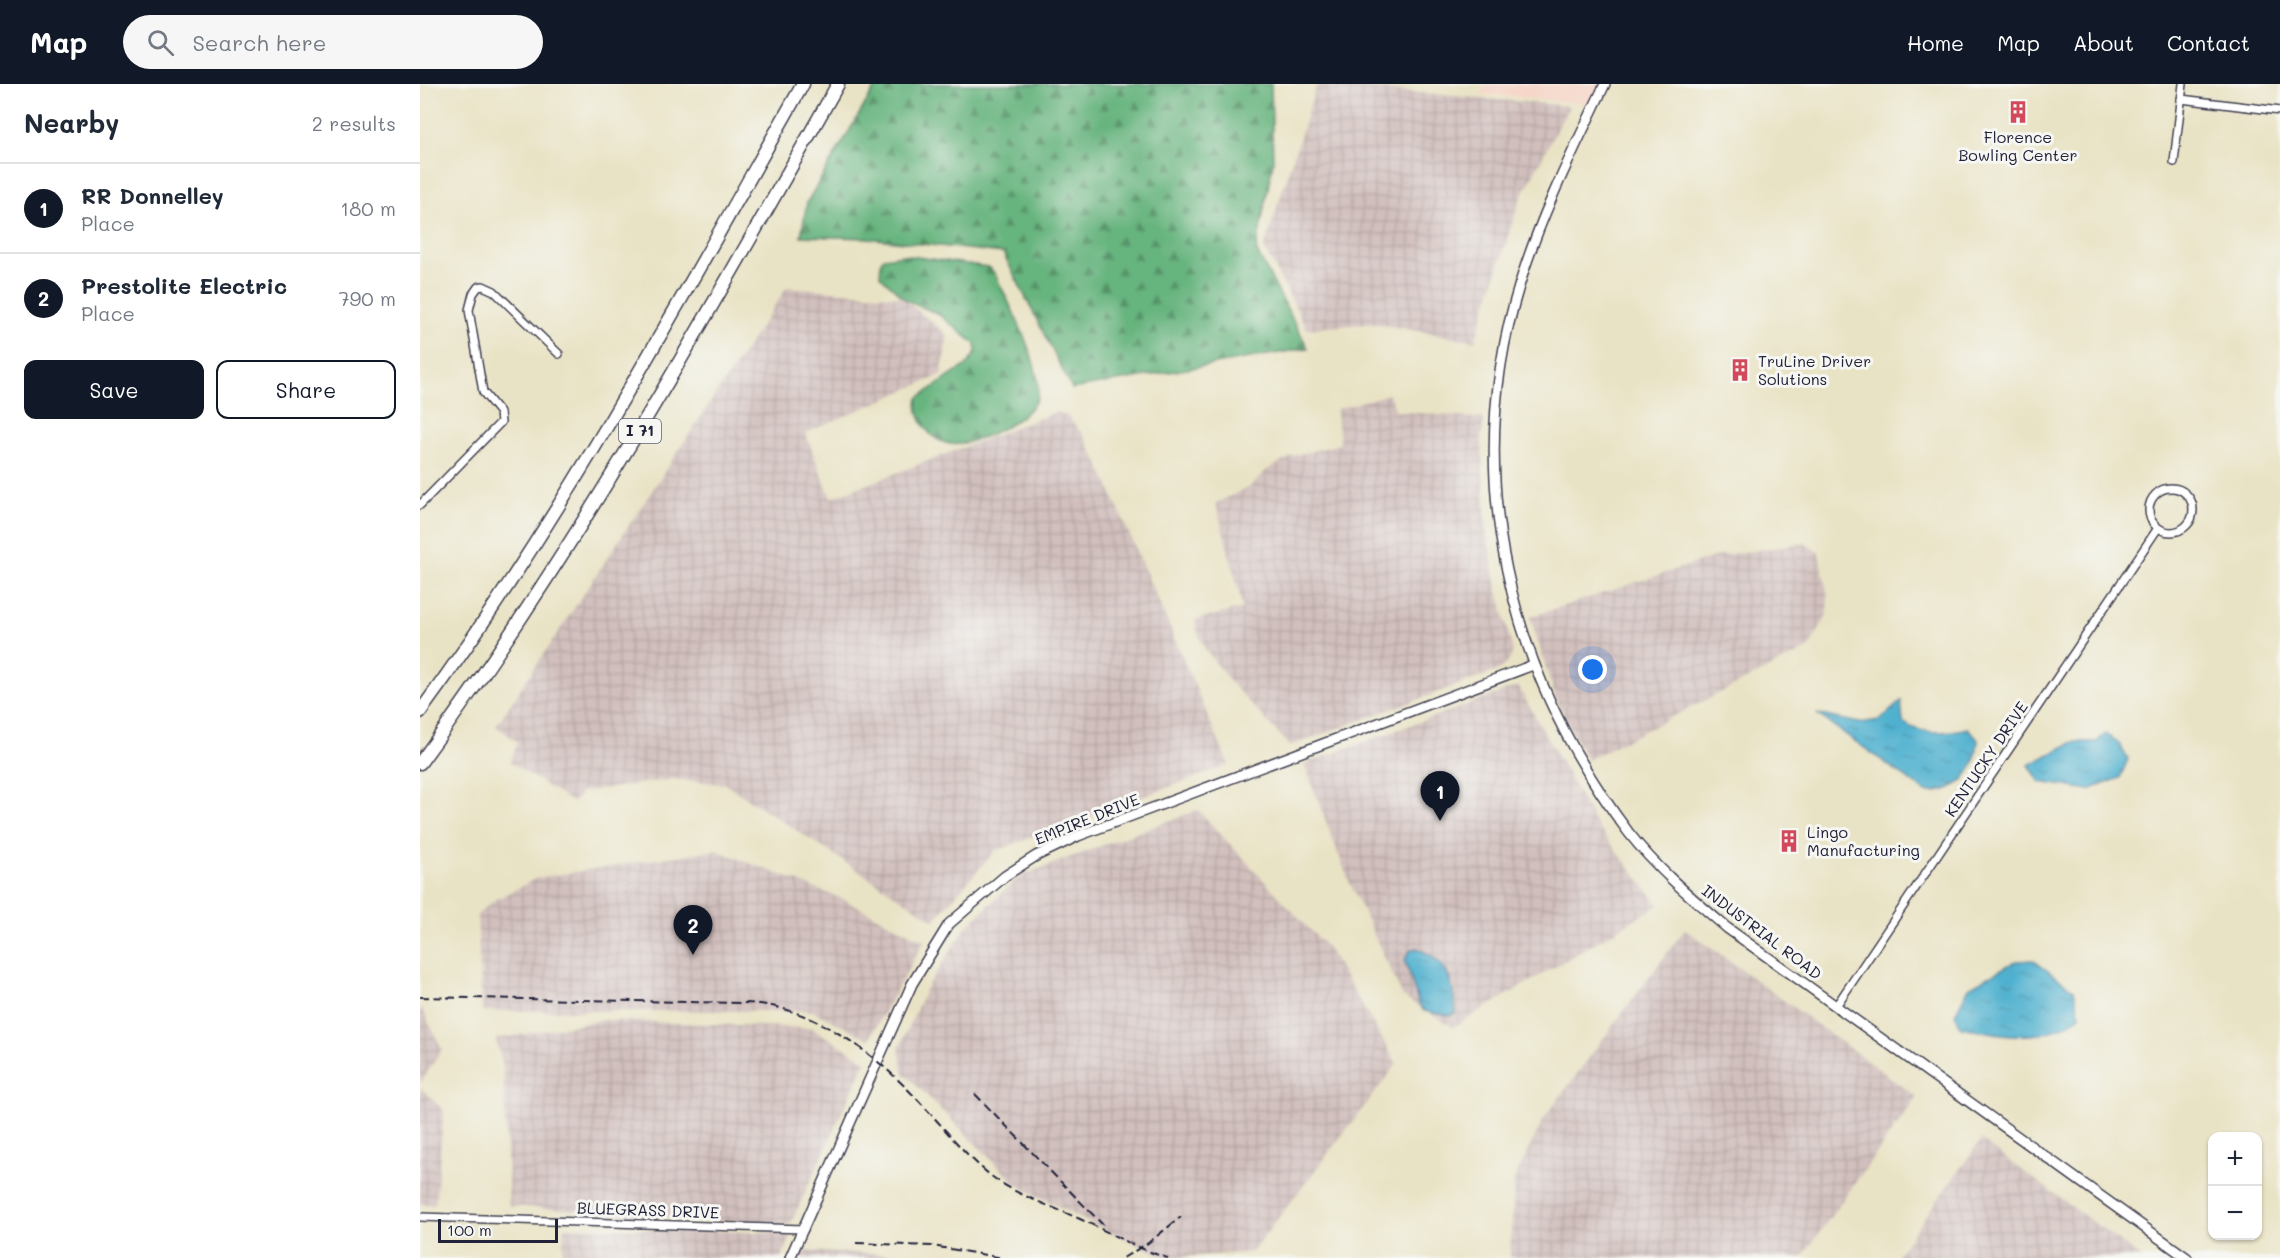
<!DOCTYPE html>
<meta charset="utf-8">
<style>
:root{--surface:#fff;--page:#f6f6f7;--text:#1f2937;--muted:#747a83;--line:#e0e1e3;--accent:#111827}
body{margin:0;font-family:Mali,sans-serif;background:var(--page);color:var(--text)}
.controls{position:absolute;right:18px;bottom:18px;display:grid;overflow:hidden;border-radius:12px;box-shadow:0 2px 4px #0004}
.controls button{width:54px;height:54px;display:grid;place-items:center;padding:0;border:0;border-bottom:2px solid var(--line);background:var(--surface);color:var(--text);font:30px sans-serif}
.scale{position:absolute;left:18px;bottom:15px;width:120px;box-sizing:border-box;padding-left:6px;border:3px solid #22223b;border-top:0;font-size:16px;line-height:21px;white-space:nowrap;color:#22223b;-webkit-text-stroke:4px #f6f6f2;paint-order:stroke}
.you{position:absolute;left:1173px;top:586px;width:21px;height:21px;margin:-15px;border:4px solid #fff;border-radius:50%;background:#1a73e8;box-shadow:0 0 0 9px #1a73e833}
.badge{display:grid;place-items:center;width:39px;height:39px;border-radius:50%;background:var(--accent);color:#fff;font-size:20px;font-weight:700}
.pin{position:absolute;translate:-50% -50px;filter:drop-shadow(0 2px 3px #0008)}
.pin::after{content:'';position:absolute;top:32px;width:21px;height:18px;background:inherit;clip-path:polygon(0 0,100% 0,50% 100%)}
.list{margin:0;padding:0;list-style:none}
h2{display:flex;justify-content:space-between;align-items:center;height:78px;margin:0;padding:0 24px;font-size:26px}
h2 small{font-size:20px;font-weight:400;color:var(--muted)}
.list li{display:grid;grid-template-columns:39px 1fr auto;gap:18px;align-items:center;box-sizing:border-box;height:90px;padding:0 24px;border-top:2px solid var(--line)}
.list b{display:block;font-size:22px;white-space:nowrap}
.list p{margin:0;font-size:20px;white-space:nowrap;color:var(--muted)}
.list em{font-size:20px;font-style:normal;color:var(--muted)}
.actions{display:flex;gap:12px;padding:18px 24px}
.actions a{flex:1;padding:14px 0;border:2px solid var(--accent);border-radius:12px;text-align:center;font-size:21px;color:var(--accent)}
.actions .main{background:var(--accent);color:#fff}
.icon{flex:none;width:33px;height:33px;fill:none;stroke:currentColor;stroke-width:2;stroke-linecap:round;stroke-linejoin:round}
.map{position:relative;flex:none;width:1860px;height:1174px;overflow:hidden}
header{display:flex;align-items:center;gap:36px;box-sizing:border-box;height:84px;padding:0 30px;background:var(--accent);color:#fff}
header strong{font-size:28px}
nav{display:flex;gap:33px;margin-inline-start:auto;font-size:21px}
.search{width:420px;height:54px;background:var(--page);display:flex;align-items:center;gap:15px;box-sizing:border-box;padding:0 21px;border-radius:33px;color:var(--muted);font-size:22px}
main{display:flex}
aside{flex:1;background:var(--surface)}
.map>svg:first-child{display:block}
.built{fill:#f6d2c3}
.industrial{fill:url(#industrial-grid)}
.forest{fill:url(#forest-firs);stroke:#446b5c;stroke-width:1.5}
.water{fill:url(#water-ripples);stroke:#396a85;stroke-width:1.5}
.lines{fill:none;stroke-linecap:round;stroke-linejoin:round}
.street-casing{stroke:#403f50;stroke-width:10}
.secondary-casing{stroke:#403f50;stroke-width:12}
.highway-casing{stroke:#403f50;stroke-width:15}
.street{stroke:#fff;stroke-width:7}
.secondary{stroke:#fff;stroke-width:9}
.highway{stroke:#fff;stroke-width:12}
.rail{stroke:#22223b;stroke-width:2;stroke-dasharray:9 4.5;stroke-linecap:butt}
.labels{text-anchor:middle;stroke-width:6;stroke-linejoin:round;paint-order:stroke}
.shield{fill:#f6f6f2;stroke:#626272;stroke-width:1.5}
.shield-label{font-size:15px;font-weight:bold;fill:#22223b}
.poi-label{font-size:16px;fill:#22223b;stroke:#f6f6f2;text-anchor:start}
.street-label{font-size:16px;fill:#22223b;stroke:#f6f6f2}
</style>
<header>
<strong>Map</strong>
<div class="search"><svg class="icon" aria-label="search" viewBox="0 0 24 24"><circle cx="10" cy="10" r="6"/><path d="M15 15l6 6"/></svg>Search here</div>
<nav><a>Home</a><a>Map</a><a>About</a><a>Contact</a></nav>
</header>
<main>
<aside>
<h2>Nearby<small>2 results</small></h2>
<ul class="list">
<li><span class="badge">1</span><div><b>RR Donnelley</b><p>Place</p></div><em>180 m</em></li>
<li><span class="badge">2</span><div><b>Prestolite Electric</b><p>Place</p></div><em>790 m</em></li>
</ul>
<div class="actions"><a class="main">Save</a><a>Share</a></div>
</aside>
<div class="map">
<svg width="1860" height="1174" viewBox="0 0 1860 1174">
<defs>
<pattern id="industrial-grid" width="8" height="8" patternUnits="userSpaceOnUse" patternTransform="scale(1.5)"><rect width="8" height="8" fill="#d1bfbd"/><path d="M0 4h8M4 0v8" fill="none" stroke="#b3a4a3"/></pattern>
<pattern id="forest-firs" width="22" height="20" patternUnits="userSpaceOnUse" patternTransform="scale(1.5)"><rect width="22" height="20" fill="#66b47e"/><path d="M5 1l3.5 6h-7zM16 11l3.5 6h-7z" fill="#549268"/></pattern>
<pattern id="water-ripples" width="26" height="14" patternUnits="userSpaceOnUse" patternTransform="scale(1.5)"><rect width="26" height="14" fill="#50b1cf"/><path d="M2 4q2-2 4 0t4 0M15 11q2-2 4 0t4 0" fill="none" stroke="#4290a9"/></pattern>
</defs>
<rect width="100%" height="100%" fill="#f6f6f2"/>
<filter id="ink" filterUnits="userSpaceOnUse"><feTurbulence type="fractalNoise" baseFrequency=".0167" numOctaves="2"/><feDisplacementMap in="SourceGraphic" scale="12" xChannelSelector="R" yChannelSelector="G"/><feConvolveMatrix kernelMatrix="1 2 1 2 8 2 1 2 1" color-interpolation-filters="sRGB"/></filter>
<filter id="wash" filterUnits="userSpaceOnUse"><feTurbulence type="fractalNoise" baseFrequency=".008" numOctaves="4" result="noise"/><feDisplacementMap in="SourceGraphic" scale="24" xChannelSelector="R" yChannelSelector="G"/><feGaussianBlur stdDeviation="1.35" result="paint"/><feColorMatrix in="noise" values="0 0 0 0 0 0 0 0 0 0 0 0 0 0 0 0 0 1.4 0 .05"/><feComposite in="paint" operator="in"/></filter>
<g filter="url(#wash)">
<rect width="100%" height="100%" fill="#e9e3c5"/>
<path class="built" d="M1066,0H1185L1176,20L1061,10Z"/>
<g class="industrial">
<path d="M897,0L1149,22L1099,118L1055,257L953,239L887,245L844,164Z"/>
<path d="M367,203L481,213L528,251L521,291L385,349L411,414L636,328L647,332L662,349L679,380L809,681L575,767L514,836L305,700L253,695L161,708L153,719L90,678L98,658L76,642Z"/>
<path d="M969,310L976,327L1064,335L1061,353L1067,451L1077,504L1093,567L1090,576L1079,586L870,662L811,599L787,568L779,552L775,536L823,524L796,419L831,402L847,386L872,372L920,360L917,325Z"/>
<path d="M1385,459L1399,469L1408,513L1407,531L1389,564L1167,676L1138,621L1110,533L1297,472Z"/>
<path d="M1098,602L1177,742L1239,821L1033,943L983,913L928,795L884,680Z"/>
<path d="M778,726L909,866L977,980L832,1168L748,1174L670,1139L597,1101L483,988L479,964L506,904L547,842L600,792Z"/>
<path d="M296,766L423,815L504,857L449,955L393,927H62L57,831L73,817L117,794Z"/>
<path d="M1265,845L1497,1013L1381,1174H1090L1094,1096L1124,1034Z"/>
<path d="M0,921L22,965L0,1000Z"/>
<path d="M184,936L392,944L446,977L370,1141L89,1122L83,984L76,955Z"/>
<path d="M0,1003L24,1027L15,1121L0,1120Z"/>
<path d="M1561,1056L1722,1174H1475Z"/>
<path d="M144,1143L373,1149L361,1174H142Z"/>
<path d="M383,1167L534,1173L539,1174H380Z"/>
</g>
<g class="forest">
<path d="M457,0H851L853,79L836,166L888,264L652,305L583,169L447,154L381,152L387,118Z"/>
<path d="M483,171L568,183L575,190C587,215 626,289 617,314C610,335 554,362 532,360C510,358 494,334 498,314L548,280L556,268L555,260L518,230L486,216L460,192L461,177L464,174Z"/>
</g>
<g class="water">
<path d="M1481,617L1483,638C1501,652 1527,649 1548,644L1558,656C1556,688 1540,709 1506,708L1397,630L1439,639L1460,636Z"/>
<path d="M1686,650L1698,658L1708,675L1700,694L1669,706L1620,698L1609,681L1653,658H1676Z"/>
<path d="M997,864C1030,880 1031,894 1036,928L1030,932L1004,927L999,920L985,876L990,866Z"/>
<path d="M1613,876L1654,906L1660,932C1622,961 1584,951 1541,943L1535,930L1549,903L1596,877Z"/>
</g>
</g>
<g filter="url(#ink)">
<g class="lines">
<g class="street-casing">
<g id="street">
<path d="M1761,15L1860,27"/>
<path d="M1754,78L1763,0"/>
<circle cx="1751" cy="426" r="22"/>
<path d="M0,421L81,338L80,329L63,308L49,226L53,210L58,203L63,202L74,207L139,270"/>
<path d="M1416,922L1738,444"/>
<path d="M0,1133L384,1145"/>
</g>
</g>
<g class="secondary-casing">
<g id="secondary">
<path d="M1185,0C1154,65 1121,130 1100,199C1040,392 1089,590 1209,749C1237,785 1273,815 1307,844L1767,1174"/>
<path d="M370,1174L492,900L529,840L585,792L616,772L658,752L1113,581"/>
</g>
</g>
<g class="highway-casing">
<g id="highway">
<path d="M0,628C145,430 262,213 383,0"/>
<path d="M0,679C158,464 287,232 418,0"/>
</g>
</g>
<use href="#street" class="street"/>
<use href="#secondary" class="secondary"/>
<use href="#highway" class="highway"/>
<g class="rail">
<path d="M0,913L326,919C392,921 453,968 497,1015C521,1040 543,1069 570,1091C597,1112 629,1121 660,1135C689,1148 717,1165 748,1174"/>
<path d="M555,1010L683,1141"/>
<path d="M436,1159L512,1162L583,1174"/>
<path d="M703,1174L728,1159L761,1133"/>
</g>
</g>
</g>
<defs>
<g id="building-bare" transform="scale(1.8)"><path d="M-4-6H4V6H1V3H-1V6H-4ZM-2.5-4.3h1.7v1.8h-1.7ZM.8-4.3h1.7v1.8H.8ZM-2.5-1h1.7V.8h-1.7ZM.8-1h1.7V.8H.8Z" fill="#d1495b" stroke="#f6f6f2" stroke-width="2.5" paint-order="stroke"/></g>
</defs>
<g fill-rule="evenodd">
<use href="#building-bare" x="1598" y="28"/>
<use href="#building-bare" x="1320" y="286"/>
<use href="#building-bare" x="1369" y="757"/>
</g>
<g class="labels">
<rect class="shield" x="199" y="335" width="42" height="24" rx="4.5"/>
<g class="shield-label">
<text x="220" y="352">I 71</text>
</g>
<g class="poi-label">
<text x="1598" y="59" text-anchor="middle">Florence<tspan x="1598" dy="18">Bowling Center</tspan></text>
<text x="1338" y="283">TruLine Driver<tspan x="1338" dy="18">Solutions</tspan></text>
<text x="1387" y="754">Lingo<tspan x="1387" dy="18">Manufacturing</tspan></text>
</g>
<g class="street-label">
<text transform="translate(1566 675) rotate(-56)" y="6">KENTUCKY DRIVE</text>
<text transform="translate(667 735) rotate(-22)" y="6">EMPIRE DRIVE</text>
<text transform="translate(1342 848) rotate(37)" y="6">INDUSTRIAL ROAD</text>
<text transform="translate(228 1126) rotate(2)" y="6">BLUEGRASS DRIVE</text>
</g>
</g>
</svg>
<div class="controls">
<button>+</button>
<button>−</button>
</div>
<div class="scale">100 m</div>
<div class="you"></div>
<div class="pin badge" style="left:1020px;top:737px">1</div>
<div class="pin badge" style="left:273px;top:871px">2</div>
</div>
</main>
